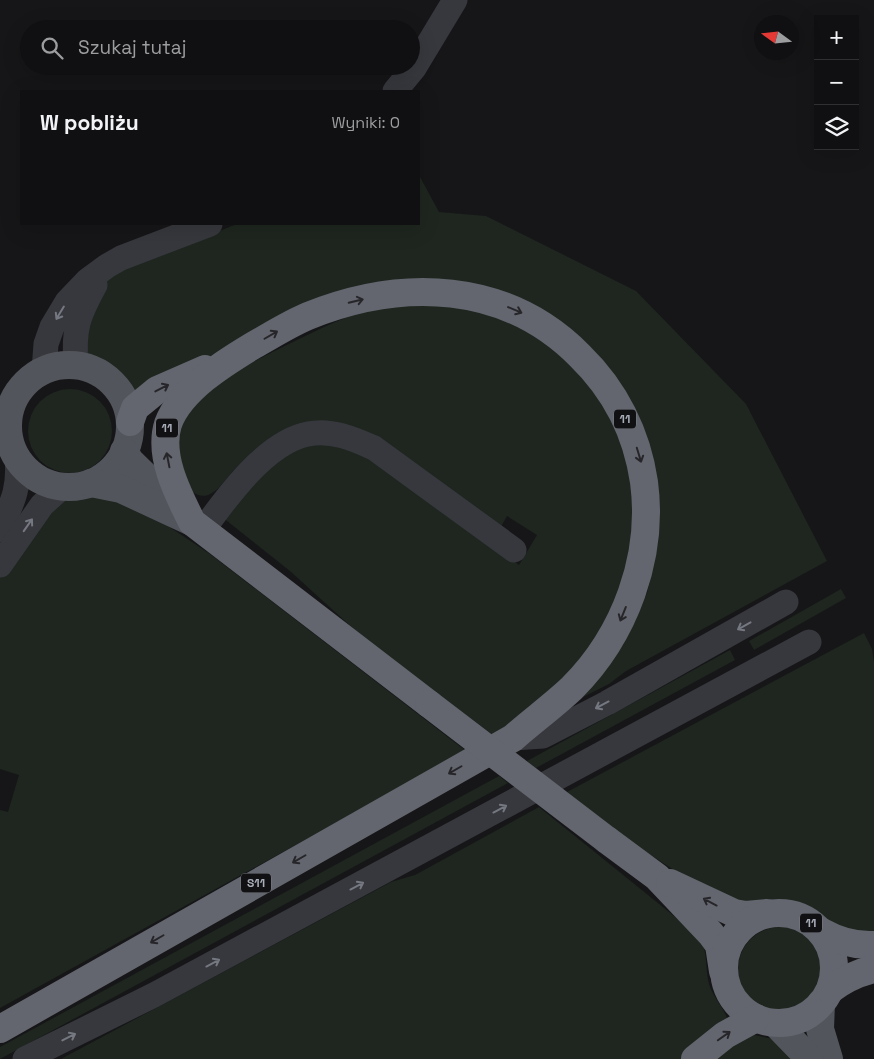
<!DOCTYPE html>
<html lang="pl">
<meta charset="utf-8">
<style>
:root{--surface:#101012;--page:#19191b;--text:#f1f3f6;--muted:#9c9d9f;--line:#303032}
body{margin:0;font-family:"Space Grotesk",sans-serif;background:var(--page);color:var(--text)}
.controls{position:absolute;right:15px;top:15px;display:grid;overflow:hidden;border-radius:0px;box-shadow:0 5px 20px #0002}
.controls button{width:45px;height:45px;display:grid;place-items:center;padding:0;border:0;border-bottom:1px solid var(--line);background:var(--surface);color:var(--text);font:25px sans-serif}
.compass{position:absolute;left:754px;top:15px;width:45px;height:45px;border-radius:50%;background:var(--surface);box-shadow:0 5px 20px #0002;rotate:285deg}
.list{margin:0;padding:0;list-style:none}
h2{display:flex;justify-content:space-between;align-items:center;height:65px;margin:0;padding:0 20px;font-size:21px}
h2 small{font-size:16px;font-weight:400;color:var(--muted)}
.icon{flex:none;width:28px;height:28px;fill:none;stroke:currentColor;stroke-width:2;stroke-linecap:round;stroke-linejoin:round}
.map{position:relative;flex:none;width:874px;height:1059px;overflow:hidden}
.search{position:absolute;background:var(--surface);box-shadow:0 5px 20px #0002;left:20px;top:20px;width:400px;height:55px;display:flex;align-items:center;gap:12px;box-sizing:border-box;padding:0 18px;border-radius:28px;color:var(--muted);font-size:19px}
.panel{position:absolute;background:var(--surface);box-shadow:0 5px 20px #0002;left:20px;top:90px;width:400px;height:135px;border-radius:0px}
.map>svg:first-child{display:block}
.green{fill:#1e261f}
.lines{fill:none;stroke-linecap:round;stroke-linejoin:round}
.minor{stroke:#37383d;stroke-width:25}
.major{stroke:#53555c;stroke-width:28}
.highway{stroke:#63666e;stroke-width:28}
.highway-bridge{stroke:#63666e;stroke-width:28}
.oneway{stroke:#26262a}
.oneway2{stroke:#757881}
.labels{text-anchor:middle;stroke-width:4.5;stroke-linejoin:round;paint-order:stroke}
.shield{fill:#111113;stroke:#7b7e86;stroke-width:1}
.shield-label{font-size:12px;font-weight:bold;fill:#a8adb8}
</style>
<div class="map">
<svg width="874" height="1059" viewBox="0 0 874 1059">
<rect width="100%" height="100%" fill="#161618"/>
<g class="green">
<path d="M419,175L439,212L486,216L636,291L746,404L827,561L626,671L609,684L581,698L623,645L634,624L647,593L655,559L659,530V502L627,401L480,288L241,340L135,395L125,393L112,377L94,364L87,356L81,319L102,284L117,272L237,224H419Z"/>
<path d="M419,304C454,305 487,310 519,325C619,372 665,503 620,603C594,661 546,702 493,735L367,641L290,571L222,517L219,511L220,507C263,456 299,416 369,452L519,565L537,535L507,516L502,525L497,528L485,526L373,442C367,438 360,434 353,431C332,424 296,423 276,435C261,443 247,457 235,469C227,477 219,491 208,495C191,501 178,474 175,461C173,451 173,441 174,431C178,411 188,400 204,390C234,371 266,355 297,340C322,328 347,315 374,309C389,306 404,305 419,304Z"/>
<circle cx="70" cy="431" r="42"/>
<path d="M90,492L132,502L210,554L466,751L0,1008V810L8,812L19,775L0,769V569L58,499Z"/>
<path d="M841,589L846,598L754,650L749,641Z"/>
<path d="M864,633L872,649L874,662V938L865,939L823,919L814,911L803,905L787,900L772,899L747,905L716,897L632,843L567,792Z"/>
<path d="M730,650L735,660L536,768L527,761Z"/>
<path d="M499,776L508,783L0,1059V1047Z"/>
<path d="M539,807L700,937C708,952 705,968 709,984C712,995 727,1013 727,1019L682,1059H61L391,882L415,875Z"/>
<circle cx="780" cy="969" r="42"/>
<path d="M754,1035L773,1039L798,1059H708L744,1036Z"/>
</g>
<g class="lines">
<g class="minor">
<path d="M395,91L414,68L455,0"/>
<path d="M76,365C73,329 78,316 95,285"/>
<path d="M44,371L46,344L52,327L67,302L88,280L107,266L121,258L210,224"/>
<path d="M0,530C12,503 20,489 17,458"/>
<path d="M203,530C226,498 266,442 308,434C331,429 354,439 374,448L514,550"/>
<path d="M0,565L42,505L62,487"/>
<path d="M513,738L543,736L607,703L786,602"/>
<path d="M25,1059L154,995L809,642"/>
</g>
<g class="major">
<circle cx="69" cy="426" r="61"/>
<path d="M124,451L130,461L178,508"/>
<path d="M91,483L121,489L192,522"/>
<path d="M821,1003L820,1029L829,1059"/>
<path d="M775,1023L810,1059"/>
</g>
<g class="highway">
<path d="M130,422L135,408L157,390L205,369"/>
<path d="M607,840L657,877L711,934L719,945L723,971"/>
<path d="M670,883L734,913L746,915L767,913"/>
<circle cx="779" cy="968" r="55"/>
<path d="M822,932C838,941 854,946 874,945"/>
<path d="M830,990C844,979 857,973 874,969"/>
<path d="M0,1029L513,738C532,721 553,706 572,688C625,635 654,557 644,482C637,434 615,390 580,356C506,281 402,278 308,316C289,324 272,335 254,345C224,363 180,390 168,424C158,456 178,494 192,522L429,704"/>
<path d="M695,1059L725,1035L756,1018"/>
</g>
<path class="highway-bridge" d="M429,704L607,840"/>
</g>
<defs><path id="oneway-shaft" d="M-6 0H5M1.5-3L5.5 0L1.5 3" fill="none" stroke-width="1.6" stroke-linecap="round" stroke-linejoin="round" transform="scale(1.25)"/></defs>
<g class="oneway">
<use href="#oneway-shaft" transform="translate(356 301) rotate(-14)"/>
<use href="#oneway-shaft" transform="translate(515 310) rotate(23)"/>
<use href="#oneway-shaft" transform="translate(271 335) rotate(-30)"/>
<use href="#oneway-shaft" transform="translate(162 388) rotate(-27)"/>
<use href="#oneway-shaft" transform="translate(639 455) rotate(73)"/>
<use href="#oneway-shaft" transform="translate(168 460) rotate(-101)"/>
<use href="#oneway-shaft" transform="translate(623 614) rotate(112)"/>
<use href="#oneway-shaft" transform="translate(455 770) rotate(150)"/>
<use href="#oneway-shaft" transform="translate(299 859) rotate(150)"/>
<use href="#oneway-shaft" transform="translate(710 902) rotate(-152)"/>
<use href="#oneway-shaft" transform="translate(157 939) rotate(150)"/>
<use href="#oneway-shaft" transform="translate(724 1036) rotate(-35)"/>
</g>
<g class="oneway2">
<use href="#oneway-shaft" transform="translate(60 313) rotate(121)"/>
<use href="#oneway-shaft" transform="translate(28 525) rotate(-55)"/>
<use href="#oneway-shaft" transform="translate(744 626) rotate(151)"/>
<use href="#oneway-shaft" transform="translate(602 705) rotate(152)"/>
<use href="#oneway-shaft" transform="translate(500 809) rotate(-28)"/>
<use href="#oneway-shaft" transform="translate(357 886) rotate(-28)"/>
<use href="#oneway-shaft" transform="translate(213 963) rotate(-28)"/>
<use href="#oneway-shaft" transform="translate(69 1037) rotate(-27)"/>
</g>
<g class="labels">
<g class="shield">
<rect x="614" y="409.5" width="22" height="19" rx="4"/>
<rect x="156" y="418.5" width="22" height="19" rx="4"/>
<rect x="241" y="873.5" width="30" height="19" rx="4"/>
<rect x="800" y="913.5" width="22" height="19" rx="4"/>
</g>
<g class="shield-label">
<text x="625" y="423">11</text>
<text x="167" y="432">11</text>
<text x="256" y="887">S11</text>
<text x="811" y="927">11</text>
</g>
</g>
</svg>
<div class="controls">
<button>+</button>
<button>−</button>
<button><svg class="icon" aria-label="layers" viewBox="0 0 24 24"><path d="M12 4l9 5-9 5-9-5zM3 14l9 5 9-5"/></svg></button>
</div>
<svg class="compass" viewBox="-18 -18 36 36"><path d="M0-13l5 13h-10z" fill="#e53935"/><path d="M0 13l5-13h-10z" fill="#9c9d9f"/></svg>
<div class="search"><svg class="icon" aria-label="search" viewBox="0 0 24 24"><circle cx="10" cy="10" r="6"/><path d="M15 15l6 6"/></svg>Szukaj tutaj</div>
<section class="panel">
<h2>W pobliżu<small>Wyniki: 0</small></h2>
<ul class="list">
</ul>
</section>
</div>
